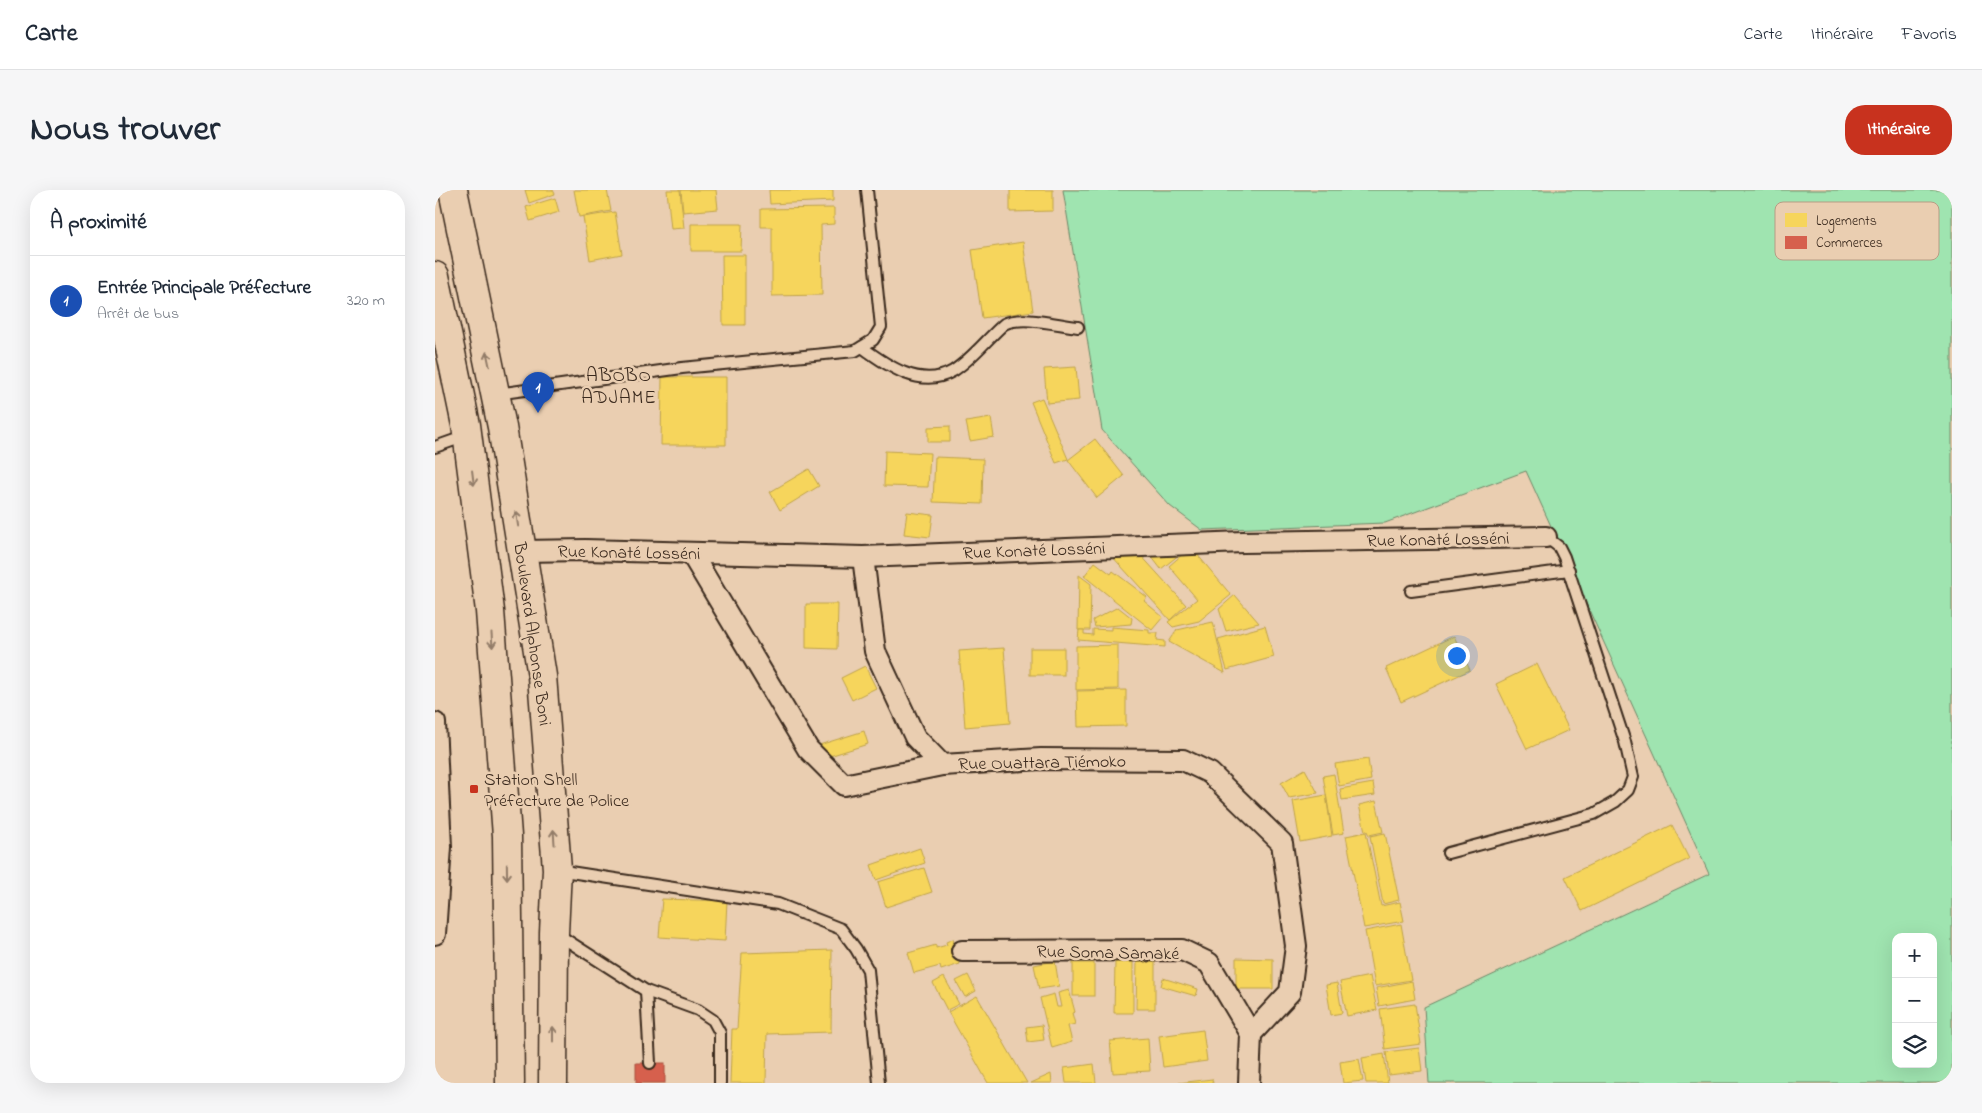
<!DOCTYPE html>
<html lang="fr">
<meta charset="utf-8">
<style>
:root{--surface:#fff;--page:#f6f6f7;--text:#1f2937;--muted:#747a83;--line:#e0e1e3;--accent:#c8321e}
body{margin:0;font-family:"Indie Flower",sans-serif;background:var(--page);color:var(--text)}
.controls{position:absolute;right:15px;bottom:15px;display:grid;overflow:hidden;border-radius:10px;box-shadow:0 5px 20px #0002}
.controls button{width:45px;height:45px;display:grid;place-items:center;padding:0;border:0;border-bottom:1px solid var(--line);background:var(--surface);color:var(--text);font:25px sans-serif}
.you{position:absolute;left:1021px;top:465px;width:18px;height:18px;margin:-12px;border:4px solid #fff;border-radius:50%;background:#1a73e8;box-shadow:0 0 0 8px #1a73e833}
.badge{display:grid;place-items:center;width:32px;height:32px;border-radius:50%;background:var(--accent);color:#fff;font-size:16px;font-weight:700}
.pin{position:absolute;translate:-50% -41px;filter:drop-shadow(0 1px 2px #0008)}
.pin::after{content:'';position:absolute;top:26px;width:18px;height:15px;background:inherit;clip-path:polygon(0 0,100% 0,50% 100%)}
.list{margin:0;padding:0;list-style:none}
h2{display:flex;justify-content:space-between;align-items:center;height:65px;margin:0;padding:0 20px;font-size:21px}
h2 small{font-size:16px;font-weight:400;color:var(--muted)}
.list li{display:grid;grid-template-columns:32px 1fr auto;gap:15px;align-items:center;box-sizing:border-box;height:90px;padding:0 20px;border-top:1px solid var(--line)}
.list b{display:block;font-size:19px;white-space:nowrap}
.list p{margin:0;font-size:16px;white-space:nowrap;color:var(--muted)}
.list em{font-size:16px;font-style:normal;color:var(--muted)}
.icon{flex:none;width:28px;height:28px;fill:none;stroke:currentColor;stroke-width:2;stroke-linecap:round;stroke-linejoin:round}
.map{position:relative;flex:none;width:1517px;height:893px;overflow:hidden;border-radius:20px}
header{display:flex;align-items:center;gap:30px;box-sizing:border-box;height:70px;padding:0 25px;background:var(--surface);border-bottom:1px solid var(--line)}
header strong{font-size:24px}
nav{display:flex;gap:28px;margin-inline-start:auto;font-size:18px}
.intro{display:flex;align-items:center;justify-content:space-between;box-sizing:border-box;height:120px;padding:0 30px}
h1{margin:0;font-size:35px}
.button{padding:12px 22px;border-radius:20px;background:var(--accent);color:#fff;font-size:18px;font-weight:700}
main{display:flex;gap:30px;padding:0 30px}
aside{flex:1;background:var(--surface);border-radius:20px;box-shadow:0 5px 20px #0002}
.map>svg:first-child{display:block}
.green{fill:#9fe4b0;stroke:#6d8767;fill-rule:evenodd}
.homes{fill:#f6d55c;stroke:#bea249}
.shops{fill:#d6604d;stroke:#a8503f}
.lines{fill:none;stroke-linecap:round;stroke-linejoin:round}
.lane-casing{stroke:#3b2a1e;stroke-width:14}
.street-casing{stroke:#3b2a1e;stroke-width:24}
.primary-casing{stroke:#3b2a1e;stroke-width:31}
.lane{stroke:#eaceb1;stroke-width:10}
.street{stroke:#eaceb1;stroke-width:20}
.primary{stroke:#eaceb1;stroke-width:28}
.oneway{stroke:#927c68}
.poi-dot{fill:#c8321e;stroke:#eaceb1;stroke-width:2}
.labels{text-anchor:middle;stroke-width:5;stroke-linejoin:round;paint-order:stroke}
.street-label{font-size:18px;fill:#3b2a1e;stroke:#eaceb1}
.poi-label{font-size:18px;fill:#3b2a1e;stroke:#eaceb1;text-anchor:start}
.neighbourhood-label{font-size:19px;letter-spacing:1px;fill:#3b2a1e;stroke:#eaceb1}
.key{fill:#eaceb1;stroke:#b69d85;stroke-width:1}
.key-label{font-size:14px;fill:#3b2a1e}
</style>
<header>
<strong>Carte</strong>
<nav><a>Carte</a><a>Itinéraire</a><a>Favoris</a></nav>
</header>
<div class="intro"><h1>Nous trouver</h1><a class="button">Itinéraire</a></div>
<main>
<aside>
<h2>À proximité<small></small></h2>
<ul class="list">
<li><span class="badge" style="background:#1a4fb4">1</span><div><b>Entrée Principale Préfecture</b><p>Arrêt de bus</p></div><em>320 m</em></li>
</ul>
</aside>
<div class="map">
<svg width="1517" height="893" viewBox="0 0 1517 893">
<rect width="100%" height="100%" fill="#eaceb1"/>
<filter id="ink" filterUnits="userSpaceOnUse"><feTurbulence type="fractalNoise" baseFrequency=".02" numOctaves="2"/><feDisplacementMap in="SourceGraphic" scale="10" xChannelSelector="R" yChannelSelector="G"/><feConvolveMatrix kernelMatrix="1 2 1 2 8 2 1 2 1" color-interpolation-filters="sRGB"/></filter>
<g filter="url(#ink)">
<path class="green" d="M628,0H1517V893H994L989,817L1274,684L1091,281L950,333L767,340L735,316L667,240ZM1461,747H1498V874H1461Z"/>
<g class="homes">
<path d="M90,0H118L120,4L94,13Z"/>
<path d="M139,0H172L176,21L144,27Z"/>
<path d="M232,0H245L249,38L236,39Z"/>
<path d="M246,0H281L283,19L248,22Z"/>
<path d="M334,0H398V11L335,14Z"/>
<path d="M575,0H618V21L575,22Z"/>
<path d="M120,8L124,22L95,31L91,17Z"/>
<path d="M399,18V34L386,35L387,105L337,106V37H326V19Z"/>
<path d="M180,22L187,64L155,70L148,27Z"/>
<path d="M256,34H307L306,61H256Z"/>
<path d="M588,52L598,121L547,128L537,60Z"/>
<path d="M287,65H310V135H288Z"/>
<path d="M641,177L644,210L612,213L609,179Z"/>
<path d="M227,187H291V255H226Z"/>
<path d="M607,208L633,269L621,273L596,212Z"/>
<path d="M556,228L559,247L535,251L531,232Z"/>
<path d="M515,236V252H493V237Z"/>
<path d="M660,249L689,286L662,308L633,270Z"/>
<path d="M450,261L495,263L493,297L449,296Z"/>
<path d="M500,267L548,269L547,314L498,312Z"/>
<path d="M374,279L384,296L345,320L335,302Z"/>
<path d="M472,322L498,325L495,347L469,344Z"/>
<path d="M754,357L726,379L716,366L731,358Z"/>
<path d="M756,357L796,405L764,431L738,437L733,432L762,409L734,376Z"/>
<path d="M703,362L751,415L735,430L675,364Z"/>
<path d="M660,372L676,384L678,381L712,407L709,411L728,427L717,440L649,386Z"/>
<path d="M644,385L656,394L655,440H643Z"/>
<path d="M800,405L824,433L791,441L784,419Z"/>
<path d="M371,414H403L402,459L371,458Z"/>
<path d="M683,417L697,428L696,434L660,437L658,430Z"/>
<path d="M778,432L790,483L734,452L742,440Z"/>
<path d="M830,436L839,467L792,480L783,449Z"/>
<path d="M676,437L714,440V443H723L722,450L730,451V457L643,450L644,440H649V444L658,445V439L676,440Z"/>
<path d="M1019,446L1035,480L966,512L951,478Z"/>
<path d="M683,455V499L641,500V456Z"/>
<path d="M569,458L575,533L530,537L524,461Z"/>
<rect x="595" y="458" width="34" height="27"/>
<path d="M1102,474L1134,540L1092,559L1061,494Z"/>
<path d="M430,476L441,498L417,510L406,488Z"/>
<path d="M691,500V536L643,537L642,501Z"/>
<path d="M429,541L433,554L385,569L381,556Z"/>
<path d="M933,569L936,590L904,596L900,574Z"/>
<path d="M870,579L883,603L854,608L846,593Z"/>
<path d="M899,584L909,643L898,645L888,586Z"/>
<path d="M938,593L940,605L907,610L905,599Z"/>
<path d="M891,605L897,646L865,652L858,611Z"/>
<path d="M941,611L948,642L934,645L932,641H930L924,615Z"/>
<path d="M1237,635L1254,669L1147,721L1130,687Z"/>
<path d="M931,642L946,716L965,712L969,731L929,738L911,646Z"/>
<path d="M950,643L964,710L948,714L935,646Z"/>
<path d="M485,658L490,673L441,690L436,675Z"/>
<path d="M489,678L497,702L451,717L443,692Z"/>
<path d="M227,709L292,711L290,751L224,747Z"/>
<path d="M966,734L976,790L940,796L930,741Z"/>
<path d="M518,749L525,774L506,780L505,776L479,783L473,763L501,755V758L512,755L511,752Z"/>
<path d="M397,760L396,842L332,844L331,893H295L297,839H302L307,763Z"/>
<path d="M801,768L838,769V799H801Z"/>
<path d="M620,771L624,796L604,799L599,775Z"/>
<path d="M680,772H698V823H679Z"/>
<path d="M702,772H720V819H701Z"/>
<rect x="638" y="773" width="21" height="33"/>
<path d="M533,785L541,801L530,807L521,791Z"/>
<path d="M935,786L942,820L912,826L905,792Z"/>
<path d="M509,787L524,814L512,820L498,793Z"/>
<path d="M728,788L763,799L761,806L726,796Z"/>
<path d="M977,791L980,809L944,816L941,798Z"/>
<path d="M902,793L907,823L896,825L891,795Z"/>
<path d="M634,800L640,822L637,823L640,834L633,836L637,852L617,858L605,808L619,804L622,817H626L623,803Z"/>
<path d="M542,806L592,893H553L513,822Z"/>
<path d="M980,814L986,854L950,859L945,819Z"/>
<path d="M607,835L609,850L593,852L591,837Z"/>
<path d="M768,840L772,871L728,877L724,846Z"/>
<path d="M713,848L715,881L678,883L675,851Z"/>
<path d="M984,858L987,881L954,885L951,862Z"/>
<path d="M949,864L953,893H931L927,868Z"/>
<path d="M924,869L928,891L908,893L905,872Z"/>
<path d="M659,874L661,893H631L629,878Z"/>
<path d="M616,884L617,893H596Z"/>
<path d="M777,889L778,893H743Z"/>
</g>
<rect class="shops" x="201" y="873" width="29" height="20"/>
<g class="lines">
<g class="lane-casing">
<g id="lane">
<path d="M427,157C451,175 486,200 518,181C537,169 552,149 569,134C587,125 623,135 643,137"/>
<path d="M62,204L247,178L420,161L438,150L446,137L432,0"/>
<path d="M0,257L31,246"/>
<path d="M976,401L1134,380"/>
<path d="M1013,663L1159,624L1180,612L1193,600L1198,587L1190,552L1129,367L1124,357L1111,347"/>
<path d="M122,680L343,714L406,739L421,759L433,780L444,893"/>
<path d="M122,744L211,801L263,820L278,830L285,843V893"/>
<path d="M211,801L215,873"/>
</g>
</g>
<g class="street-casing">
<g id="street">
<path d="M87,361L150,360L428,367L808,352L1111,347"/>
<path d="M256,363L373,559L409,595L507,575L606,569L748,570L775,583L847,653L861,756L855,802L816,844"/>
<path d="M428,367L440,461L480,547L507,575"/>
<path d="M0,533L6,657L0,744"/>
<path d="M527,761L747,760L774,773L816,844L814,893"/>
</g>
</g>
<g class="primary-casing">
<g id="primary">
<path d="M18,0L67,237L107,486L122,679L119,743L118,893"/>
<path d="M0,86L31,235L55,421L72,646L75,893"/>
</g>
</g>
<use href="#lane" class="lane"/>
<use href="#street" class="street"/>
<use href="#primary" class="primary"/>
</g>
<defs><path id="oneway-shaft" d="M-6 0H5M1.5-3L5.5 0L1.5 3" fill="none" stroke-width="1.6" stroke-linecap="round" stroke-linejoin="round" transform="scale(1.25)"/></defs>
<g class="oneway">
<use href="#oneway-shaft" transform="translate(53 169) rotate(-102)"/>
<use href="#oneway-shaft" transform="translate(38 288) rotate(83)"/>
<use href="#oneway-shaft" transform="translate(82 329) rotate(-99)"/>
<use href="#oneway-shaft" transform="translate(57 450) rotate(86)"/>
<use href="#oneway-shaft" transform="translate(119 647) rotate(-94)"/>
<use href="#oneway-shaft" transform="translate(72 682) rotate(89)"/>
<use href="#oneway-shaft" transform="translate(118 844) rotate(-90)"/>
</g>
</g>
<rect class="poi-dot" x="34" y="594" width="10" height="10" rx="2.5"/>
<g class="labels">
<g class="street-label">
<text transform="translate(1003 349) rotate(-1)" y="6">Rue Konaté Losséni</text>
<text transform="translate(599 360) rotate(-2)" y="6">Rue Konaté Losséni</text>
<text transform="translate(194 362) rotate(1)" y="6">Rue Konaté Losséni</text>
<text transform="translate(98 444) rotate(82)" y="6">Boulevard Alphonse Boni</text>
<text transform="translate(607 572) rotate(-1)" y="6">Rue Ouattara Tiémoko</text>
<text transform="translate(673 762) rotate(1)" y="6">Rue Soma Samaké</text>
</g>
<g class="poi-label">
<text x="49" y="595">Station Shell<tspan x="49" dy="21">Préfecture de Police</tspan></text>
</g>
<g class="neighbourhood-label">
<text x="184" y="191">ABOBO<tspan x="184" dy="22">ADJAME</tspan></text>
</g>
</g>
<rect x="1340" y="12" width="164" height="58" rx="8" class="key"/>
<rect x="1350" y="23" width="22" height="14" fill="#f6d55c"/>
<rect x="1350" y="46" width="22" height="13" fill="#d6604d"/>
<g class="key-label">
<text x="1381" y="35">Logements</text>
<text x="1381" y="57">Commerces</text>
</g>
</svg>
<div class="controls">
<button>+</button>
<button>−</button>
<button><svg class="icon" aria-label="layers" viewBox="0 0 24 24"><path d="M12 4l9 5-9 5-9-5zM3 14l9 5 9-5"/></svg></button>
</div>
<div class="you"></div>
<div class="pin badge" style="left:103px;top:223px;background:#1a4fb4">1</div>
</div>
</main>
